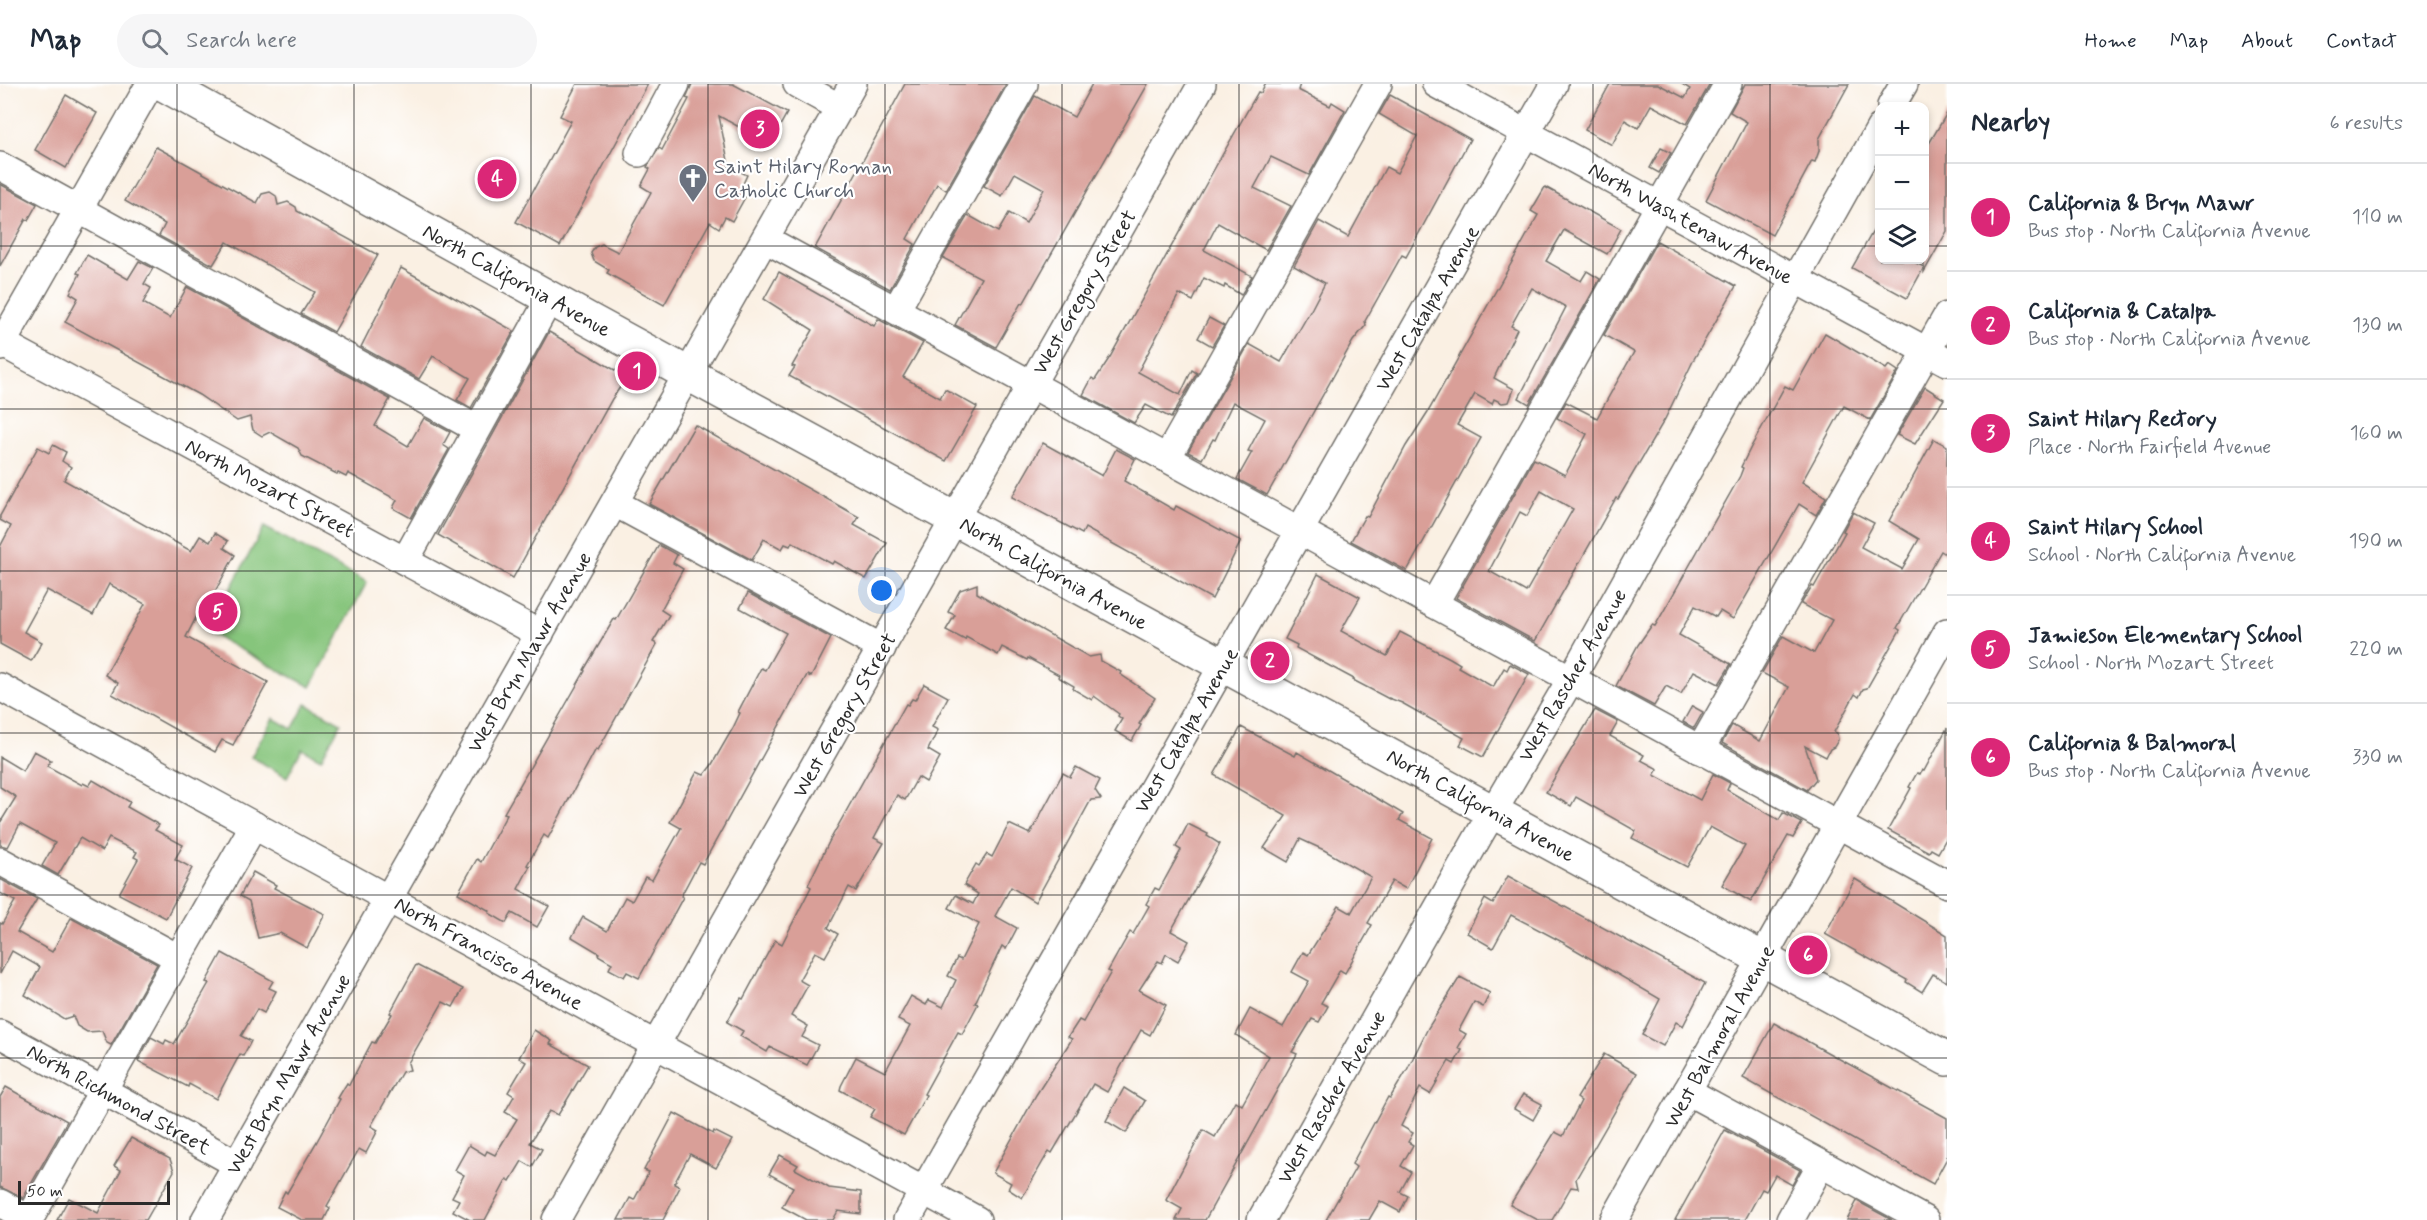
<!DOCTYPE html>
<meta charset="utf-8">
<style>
:root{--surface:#fff;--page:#f6f6f7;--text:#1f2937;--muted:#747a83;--line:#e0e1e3;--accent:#db2777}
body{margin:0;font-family:Mynerve,sans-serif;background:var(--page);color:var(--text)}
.controls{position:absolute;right:18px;top:18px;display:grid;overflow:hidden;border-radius:12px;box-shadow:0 3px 9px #0003}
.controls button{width:54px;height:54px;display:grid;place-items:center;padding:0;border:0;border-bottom:2px solid var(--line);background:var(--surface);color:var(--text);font:30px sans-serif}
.scale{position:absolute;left:18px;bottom:15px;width:152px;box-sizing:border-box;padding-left:6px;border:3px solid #2b2b2b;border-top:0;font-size:16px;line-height:21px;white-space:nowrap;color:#2b2b2b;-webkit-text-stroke:4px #fff;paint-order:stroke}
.you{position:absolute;left:882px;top:507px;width:21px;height:21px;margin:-15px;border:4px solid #fff;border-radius:50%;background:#1a73e8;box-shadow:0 0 0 9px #1a73e833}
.badge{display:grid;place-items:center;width:39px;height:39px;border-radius:50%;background:var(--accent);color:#fff;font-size:20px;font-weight:700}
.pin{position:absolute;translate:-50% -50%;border:3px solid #fff;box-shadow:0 2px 6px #0006}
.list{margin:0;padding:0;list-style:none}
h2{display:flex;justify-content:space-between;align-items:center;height:78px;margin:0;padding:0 24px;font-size:26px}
h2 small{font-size:20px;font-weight:400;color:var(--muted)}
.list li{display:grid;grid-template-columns:39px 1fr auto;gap:18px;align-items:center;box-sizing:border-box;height:108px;padding:0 24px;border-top:2px solid var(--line)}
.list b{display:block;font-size:22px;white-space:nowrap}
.list p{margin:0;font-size:20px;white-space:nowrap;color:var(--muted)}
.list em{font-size:20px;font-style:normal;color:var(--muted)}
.icon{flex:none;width:33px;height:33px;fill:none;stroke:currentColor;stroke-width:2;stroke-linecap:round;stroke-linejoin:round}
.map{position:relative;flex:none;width:1947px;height:1136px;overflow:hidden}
header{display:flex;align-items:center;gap:36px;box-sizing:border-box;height:84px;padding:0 30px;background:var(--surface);border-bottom:2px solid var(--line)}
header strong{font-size:28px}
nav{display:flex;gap:33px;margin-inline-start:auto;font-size:21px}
.search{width:420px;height:54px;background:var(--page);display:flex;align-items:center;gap:15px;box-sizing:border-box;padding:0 21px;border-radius:33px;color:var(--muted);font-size:22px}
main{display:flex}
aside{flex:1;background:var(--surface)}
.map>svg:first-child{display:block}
.green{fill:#86c57c;stroke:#587854;stroke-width:1.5}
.building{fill:#d99f98;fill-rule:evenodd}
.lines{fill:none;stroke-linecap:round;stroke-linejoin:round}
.minor-casing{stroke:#73706b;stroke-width:30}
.major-casing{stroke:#73706b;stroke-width:36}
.minor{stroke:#fff;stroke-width:27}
.major{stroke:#fff;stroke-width:33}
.grid{fill:none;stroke:#2b2b2b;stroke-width:1.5;stroke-opacity:0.55}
.labels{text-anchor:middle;stroke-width:4.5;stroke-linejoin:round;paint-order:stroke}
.worship-label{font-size:21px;fill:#5b616d;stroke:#fff;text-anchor:start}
.street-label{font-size:21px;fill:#2b2b2b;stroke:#fff}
</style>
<header>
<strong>Map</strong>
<div class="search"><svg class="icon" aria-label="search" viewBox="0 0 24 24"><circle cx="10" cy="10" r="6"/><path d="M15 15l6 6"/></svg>Search here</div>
<nav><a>Home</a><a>Map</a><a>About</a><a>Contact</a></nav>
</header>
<main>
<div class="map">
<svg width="1947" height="1136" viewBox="0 0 1947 1136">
<rect width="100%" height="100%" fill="#fff"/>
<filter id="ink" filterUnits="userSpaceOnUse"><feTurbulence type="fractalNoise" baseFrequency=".0167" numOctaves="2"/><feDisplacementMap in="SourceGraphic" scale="12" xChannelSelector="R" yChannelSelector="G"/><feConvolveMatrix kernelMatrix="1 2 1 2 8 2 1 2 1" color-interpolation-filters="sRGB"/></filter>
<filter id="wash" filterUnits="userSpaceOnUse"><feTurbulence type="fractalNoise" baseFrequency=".008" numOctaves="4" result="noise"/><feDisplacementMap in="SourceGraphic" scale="24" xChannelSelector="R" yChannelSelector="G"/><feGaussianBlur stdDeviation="1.35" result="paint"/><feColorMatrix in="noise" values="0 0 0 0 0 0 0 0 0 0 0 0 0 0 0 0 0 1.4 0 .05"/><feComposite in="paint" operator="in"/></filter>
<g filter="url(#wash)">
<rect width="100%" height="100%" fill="#faf0e3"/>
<g class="green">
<path d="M264,443L367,498L311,603L207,548Z"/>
<path d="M306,620L341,639L321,675L302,665L287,693L251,673L273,634L292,645Z"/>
</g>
<g id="blocks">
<g class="building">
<path d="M577,0H648L560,162L516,138L571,37L560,32Z"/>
<path d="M692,0H733L787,29L770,60L719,32L729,82L747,91L742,102L749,106L732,137L725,133L719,144L710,138L664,221L607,189L609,186L594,177L591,169L595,163L602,160L618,168L651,108L641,102L650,85L647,83L659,64L662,66L689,15L686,14Z"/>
<path d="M905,0H1006L946,106L937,100L907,155L915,160L890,205L815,164Z"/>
<path d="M1092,0H1148L1023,220L1021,219L996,263L955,241L981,194L943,174L968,131L998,148L1009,129L1026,139L1044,105L1015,89L1002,112L984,102L1035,12L1074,33Z"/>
<path d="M1265,0H1300L1298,6L1330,22L1332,18L1345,26L1309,91L1271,73L1254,104L1291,122L1266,166L1218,139L1204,166L1252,192L1241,211L1225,201L1224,204L1204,194L1193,217L1179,210L1138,288L1180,311L1192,286L1197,289L1171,334L1146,321L1134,339L1083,311L1092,294L1095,296L1110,273L1216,82L1258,8L1261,9Z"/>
<path d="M1610,0H1658L1685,14L1690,5L1682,0H1710L1687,40L1651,21L1638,44L1625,36L1612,61L1585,46Z"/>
<path d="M1745,0H1849L1819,55V67L1815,78L1812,77L1772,151L1706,116L1747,38L1730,28Z"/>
<path d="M66,11L97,29L66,84L35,66Z"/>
<path d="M1390,11L1470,55L1406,173L1402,171L1365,237L1366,241L1353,257L1267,411L1237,395L1252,368L1248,367L1265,335L1233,318L1215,356L1213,355L1202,375L1188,368L1249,260L1281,278L1312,224L1325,199L1294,182L1319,137L1348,153L1386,83L1397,89L1417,52L1379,30Z"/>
<path d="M1947,29V147L1924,188V68Z"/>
<path d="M156,63L257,119L262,110L270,108L276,112L278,121L288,118L296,123L297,127L378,171L334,248L301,230L315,208L227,158L213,181L159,152L165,140L125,117Z"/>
<path d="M1661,64L1671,69L1659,89L1650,84Z"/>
<path d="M0,100L37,120L28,136L26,135L0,182Z"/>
<path d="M1545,103L1621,145L1607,170L1564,146L1546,177L1581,197L1587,187L1600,195L1529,320L1519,314L1566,223L1532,204L1511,242L1517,245L1494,294L1514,305L1509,318L1502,319L1494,315L1492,320L1475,310L1457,341L1481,354L1407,487L1351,457L1365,432L1368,433L1406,362L1429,326L1512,178L1538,131L1531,127Z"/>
<path d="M1880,135V176H1910L1924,183L1907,214L1852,184Z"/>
<path d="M1657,157L1736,202L1694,275L1665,335L1618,415L1616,414L1535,557L1456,514L1534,375L1565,391L1587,350L1557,334L1566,318L1597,334L1613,305L1634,268L1604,251ZM1541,407L1573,425L1526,508L1489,487L1520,428L1527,432Z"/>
<path d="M87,171L128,195L139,177L153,184L144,200L151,204L143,219L170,234L187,203L390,315L375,342L408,362L424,334L450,348L443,361L449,365L411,434L393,424L397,416L348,389L346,393L338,389L337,390L302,372L298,364L270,348L262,352L253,346L250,333L237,337L199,311L65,238L78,214L70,209L80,190L77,189Z"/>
<path d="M401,184L514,247L471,324L457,316L470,294L433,272L419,295L361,263Z"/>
<path d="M779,188L874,242L878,235L923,259L903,293L940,314L945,305L977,323L946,377L789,292L795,283L792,282L813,246L764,215Z"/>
<path d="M1209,234L1224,242L1212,262L1198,254Z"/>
<path d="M549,248L627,293L612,315L513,494L438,451Z"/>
<path d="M1825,249L1886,285L1889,281L1898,287L1870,336L1844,322L1802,398L1826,413L1816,431L1799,420L1733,535L1720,527L1716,533L1695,522L1679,551L1731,580L1719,600L1694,587L1681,610L1666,602L1654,622L1616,602L1638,561L1652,541L1655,542L1670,516L1740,392L1743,384L1741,383L1751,363L1785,302L1793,306Z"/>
<path d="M1925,303L1944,315L1915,360L1897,351Z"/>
<path d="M695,341L859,433L854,441L887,459L866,495L834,477L832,480L792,458L790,462L785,460L782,465L764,455L752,476L649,420Z"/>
<path d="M1934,355L1947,362V471L1941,467L1897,544L1900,546L1867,604L1863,605L1859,613L1855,610L1834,648L1837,649L1838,656L1834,663L1830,665L1826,673L1805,662L1816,695L1807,706L1722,659L1732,641L1760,657L1789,603L1762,589L1783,552L1814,569L1832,536L1801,520L1812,502L1814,503L1845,448L1843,447L1853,428L1874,439L1861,463L1902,485L1919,455L1889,437Z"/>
<path d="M1043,359L1102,392L1116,365L1135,375L1124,397L1174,426L1176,422L1241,457L1212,515L1085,444L1082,450L1012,413Z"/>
<path d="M53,361L66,368L62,377L71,383L64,396L191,467L200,452L210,458L215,449L228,457L224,464L235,471L207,522L203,520L186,553L268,598L233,661L222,656L215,668L112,610L118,599L105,591L145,520L109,500L93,531L47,506L24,548L42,558L31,577L0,560V463L11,442L0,436V432L38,363L49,369Z"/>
<path d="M659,461L677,471L673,479L683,485L661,526L669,531L653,558L657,560L598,666L596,665L548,754L544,751L527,781L530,782L518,805L549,822L537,843L512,829L506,839L489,829L490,827L458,809L477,775L481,778L507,730L504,729L585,587L584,586L614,535L616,536Z"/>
<path d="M1318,490L1360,513L1341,547L1387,572L1400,548L1450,574L1460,580L1458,583L1493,603L1504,584L1507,586L1510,580L1529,590L1483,673L1460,661L1464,654L1402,619L1389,614V615L1353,596L1354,595L1296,564L1297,561L1285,555Z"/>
<path d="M977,500V509L1089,573L1100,571L1101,577L1121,588L1120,590L1155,614L1139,640L1141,641L1132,657L1115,647L1122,635L1118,632L1119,630L1094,612L1092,616L1073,605L1074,602L1058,593L1059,591L1028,574L1027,576L1002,563L998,571L966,553L965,556L946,546L955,531L948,528L960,506Z"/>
<path d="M748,509L831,554L811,593L807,591L703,780L699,778L681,812L683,813L639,894L627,888L624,893L609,885L612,879L598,871L599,869L572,853L583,833L607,847L625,813L632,817L645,793L652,796L681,744L670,738L697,688L704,691L711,682L733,644L740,629L738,628L761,584L765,586L786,549L740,524Z"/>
<path d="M924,600L948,613L932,643L938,646L928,666L940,673L926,698L918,693L905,716L897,711L874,754L884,759L856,807L849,803L828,844L838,850L825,873L815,868L799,896L808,901L791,932L808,942L802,953L818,961L807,981L770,963L767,968L740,952L743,947L727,938L741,914L743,915L775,856L782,860L811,803L808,801L829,758L906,620L908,621L912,615L915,616Z"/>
<path d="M1692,622L1703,628L1694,644L1683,638Z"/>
<path d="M1595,626L1618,638L1610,652L1644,671L1641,676L1658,685L1654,691L1700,716L1713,690L1730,699L1727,706L1779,736L1783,729L1802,739L1793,754L1788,752L1751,818L1722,801L1745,762L1710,743L1687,783L1632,754L1636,747L1576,713L1571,722L1546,708Z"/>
<path d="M1241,643L1295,672L1297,668L1361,705L1403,730L1399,736L1432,754L1406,805L1392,797L1368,839L1372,841L1345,889L1340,886L1321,919L1328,922L1319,938L1312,935L1292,968L1297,970L1205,1136H1176L1182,1125L1166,1116L1203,1046L1215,1053L1235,1017L1242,1021L1269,972L1236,951L1250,925L1283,943L1309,897L1292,888L1303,868L1308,871L1339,822L1351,829L1371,793L1324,766L1300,755L1288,778L1264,764L1286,732L1214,691Z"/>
<path d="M1947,644V753L1938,769L1931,765L1929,768L1888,746L1911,704L1909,703L1917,689L1920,690L1922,686L1924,687Z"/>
<path d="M34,667L51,676L47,682L82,701L83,699L89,702L93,696L130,718L127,723L159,741L155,746L183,761L175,775L192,784L166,834L119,810L138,775L134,773L137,768L109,754L102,767L80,754L58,791L42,782L55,759L20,740L8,763L0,761V739L16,713L0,703V673L23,687Z"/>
<path d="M1076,683L1100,696L1095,706L1101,715L1091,716L1035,818L1011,803L995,832L1017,844L1006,865L1002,862L975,919L978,920L969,937L962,950L958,948L924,1010L926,1011L904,1051L870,1033L875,1025L840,1006L841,1002L856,973L885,988L910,942L898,936L911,912L926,921L929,916L943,923L956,896L948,892L957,874L961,876L979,840L949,824L956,811L973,820L978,810L964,801L976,780L979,782L987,770L992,773L1009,740L1030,750L1063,689L1070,693Z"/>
<path d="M1188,740L1208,750L1207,752L1220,760L1171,847L1189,857L1178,877L1166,870L1162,879L1158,877L1139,906L1166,921L1150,951L1141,946L1107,1008L1093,1000L1052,1069L1049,1067L1022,1114L1008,1105L1011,1099L993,1089L1036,1011L1072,955L1068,953L1079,936L1083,938L1111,888L1108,887L1118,869L1130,848L1133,850L1149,822L1146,820L1155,804L1159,806L1181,766L1176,763Z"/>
<path d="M253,788L276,801L274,804L325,830L307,864L280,849L258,854L249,817L240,812Z"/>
<path d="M1508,792L1705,899L1683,942L1676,938L1663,962L1642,951L1660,915L1564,859L1511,831L1493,864L1467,849L1485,815L1493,820Z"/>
<path d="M0,795L37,815L17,848L52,868L71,834L157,880L111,961L107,959L102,947L87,948L77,942L73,932L64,935L25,911L40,883L12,867L0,890V839L2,840L15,817L0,809Z"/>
<path d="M1855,795L1947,851V898L1933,890L1922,908L1906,898L1907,896L1825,850Z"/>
<path d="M222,869L273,897L269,904L276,907L264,929L257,925L241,952L251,957L243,972L240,970L216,1015L189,1000L188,1003L138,977L151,953L164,960L166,956L174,960L209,899L206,898Z"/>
<path d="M416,881L463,905L453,923L443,918L408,979L410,986L402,988L371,1042L378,1046L366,1069L359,1065L327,1122L330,1124L324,1136H302L277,1123L285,1107L287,1109L316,1059L340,1015L338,1014L347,999L349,1001L372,958L375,959L392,930L390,929Z"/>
<path d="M1460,893L1490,909L1483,923L1474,918L1459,946L1466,950L1458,964L1462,966L1454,980L1449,977L1430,1010L1420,1004L1401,1042L1413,1049L1408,1058L1413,1061L1401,1082L1411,1088L1400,1108L1408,1112L1400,1128L1380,1117L1369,1136H1326L1356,1083L1352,1080L1388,1013L1390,1014L1407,986L1428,944Z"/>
<path d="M1774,939L1947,1034V1074L1933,1100L1743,994Z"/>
<path d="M534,946L552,957L550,960L588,981L558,1031L549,1027L530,1059L542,1065L532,1083L522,1077L510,1097L507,1095L485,1136H470L453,1127L459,1116L452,1113L464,1091L455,1086L469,1061L485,1071L487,1067L495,1071L517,1035L505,1028L514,1012L508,1008L526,978L519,974Z"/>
<path d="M1604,970L1637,989L1576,1095L1578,1104L1571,1103L1552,1136H1538L1510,1121L1555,1048L1563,1052L1581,1017L1577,1014Z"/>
<path d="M6,1003L67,1037L23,1114L0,1103V1013Z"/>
<path d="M1124,1004L1145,1017L1126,1049L1106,1037Z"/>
<path d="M1523,1010L1542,1020L1533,1036L1514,1025Z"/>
<path d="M674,1029L713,1050L714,1047L732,1056L716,1084L690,1070L674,1100L680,1103L663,1136H618L630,1114L634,1116L649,1088L644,1086Z"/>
<path d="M1725,1046L1800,1086L1792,1101L1775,1091L1766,1107L1762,1105L1745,1136H1675Z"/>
<path d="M131,1054L170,1075L174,1087L146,1136H57L69,1114L98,1129L121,1086L114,1082Z"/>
<path d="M780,1071L798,1081L795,1085L829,1104L861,1108V1130L838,1127L833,1136H806L782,1123L793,1103L769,1090Z"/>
<path d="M1857,1117L1892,1136H1847Z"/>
</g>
</g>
</g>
<g filter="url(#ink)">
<use href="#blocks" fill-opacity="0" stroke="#73706b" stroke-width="1.5"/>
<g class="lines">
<g class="minor-casing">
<g id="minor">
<path d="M797,0L840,24"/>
<path d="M1436,0L1947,278"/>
<path d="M1891,22L1904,0"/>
<path d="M639,69L676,0"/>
<path d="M0,82L477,345"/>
<path d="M765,155L1947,800"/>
<path d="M896,226L1024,0"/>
<path d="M0,258L540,550"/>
<path d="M0,263L150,0"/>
<path d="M1167,374L1378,0"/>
<path d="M615,419L882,564"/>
<path d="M405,477L550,214"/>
<path d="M1434,520L1728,0"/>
<path d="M0,603L977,1136"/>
<path d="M1700,666L1947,232"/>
<path d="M0,777L178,874"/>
<path d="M0,950L237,1080"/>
<path d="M1687,1007L1925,1136"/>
<path d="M0,1119L29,1135"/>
<path d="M29,1136L254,741"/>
<path d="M205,1136L853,0"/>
<path d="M556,1136L1202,0"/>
<path d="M907,1136L1554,0"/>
<path d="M1261,1136L1481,748L1571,595L1880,44"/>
<path d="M1614,1136L1947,548"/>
<path d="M1790,1136L1821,1080"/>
</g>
</g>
<g class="major-casing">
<path id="major" d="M163,0L591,237L1947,975"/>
</g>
<use href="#minor" class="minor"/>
<use href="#major" class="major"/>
</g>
</g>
<path class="grid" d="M177,0V1136M354,0V1136M531,0V1136M708,0V1136M885,0V1136M1062,0V1136M1239,0V1136M1416,0V1136M1593,0V1136M1770,0V1136M0,162H1880M1924,162H1947M0,325H1947M0,487H1947M0,649H1947M0,811H1947M0,974H1947"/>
<defs>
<g id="church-pin" transform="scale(1.5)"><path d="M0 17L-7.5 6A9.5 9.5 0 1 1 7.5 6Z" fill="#6b7280" stroke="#fff"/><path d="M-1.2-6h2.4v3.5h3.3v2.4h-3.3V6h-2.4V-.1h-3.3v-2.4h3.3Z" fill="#fff"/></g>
</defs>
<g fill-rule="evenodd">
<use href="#church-pin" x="693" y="94"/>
</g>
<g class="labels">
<g class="worship-label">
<text x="714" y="89">Saint Hilary Roman<tspan x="714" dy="24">Catholic Church</tspan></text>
</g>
<g class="street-label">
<text transform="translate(1691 139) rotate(29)" y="7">North Washtenaw Avenue</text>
<text transform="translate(517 196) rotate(29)" y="7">North California Avenue</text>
<text transform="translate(1084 208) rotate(-60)" y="7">West Gregory Street</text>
<text transform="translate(1427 224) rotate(-60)" y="7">West Catalpa Avenue</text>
<text transform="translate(270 404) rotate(28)" y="7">North Mozart Street</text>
<text transform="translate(1054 489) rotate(29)" y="7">North California Avenue</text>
<text transform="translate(529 568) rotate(-60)" y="7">West Bryn Mawr Avenue</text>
<text transform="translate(1572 591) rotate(-60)" y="7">West Rascher Avenue</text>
<text transform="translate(844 631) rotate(-60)" y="7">West Gregory Street</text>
<text transform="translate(1186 646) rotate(-60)" y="7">West Catalpa Avenue</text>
<text transform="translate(1481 721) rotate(29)" y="7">North California Avenue</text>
<text transform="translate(489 869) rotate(29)" y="7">North Francisco Avenue</text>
<text transform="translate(1719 952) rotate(-61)" y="7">West Balmoral Avenue</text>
<text transform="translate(288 990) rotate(-60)" y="7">West Bryn Mawr Avenue</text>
<text transform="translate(1331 1013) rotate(-60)" y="7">West Rascher Avenue</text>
<text transform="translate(119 1015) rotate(29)" y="7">North Richmond Street</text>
</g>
</g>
</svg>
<div class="controls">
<button>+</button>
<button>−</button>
<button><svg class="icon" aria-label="layers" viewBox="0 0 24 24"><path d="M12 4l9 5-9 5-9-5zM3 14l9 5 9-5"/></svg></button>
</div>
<div class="scale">50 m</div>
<div class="you"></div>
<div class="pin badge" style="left:637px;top:287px">1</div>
<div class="pin badge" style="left:1270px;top:577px">2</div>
<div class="pin badge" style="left:760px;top:45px">3</div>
<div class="pin badge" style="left:497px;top:95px">4</div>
<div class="pin badge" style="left:218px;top:528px">5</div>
<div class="pin badge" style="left:1808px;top:871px">6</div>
</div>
<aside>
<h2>Nearby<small>6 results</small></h2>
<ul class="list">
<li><span class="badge">1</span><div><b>California &amp; Bryn Mawr</b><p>Bus stop · North California Avenue</p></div><em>110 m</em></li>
<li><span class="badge">2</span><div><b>California &amp; Catalpa</b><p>Bus stop · North California Avenue</p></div><em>130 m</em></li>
<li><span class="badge">3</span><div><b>Saint Hilary Rectory</b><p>Place · North Fairfield Avenue</p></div><em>160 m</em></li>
<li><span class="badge">4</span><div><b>Saint Hilary School</b><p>School · North California Avenue</p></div><em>190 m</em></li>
<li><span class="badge">5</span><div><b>Jamieson Elementary School</b><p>School · North Mozart Street</p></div><em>220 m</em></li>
<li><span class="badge">6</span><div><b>California &amp; Balmoral</b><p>Bus stop · North California Avenue</p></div><em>330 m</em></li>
</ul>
</aside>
</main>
